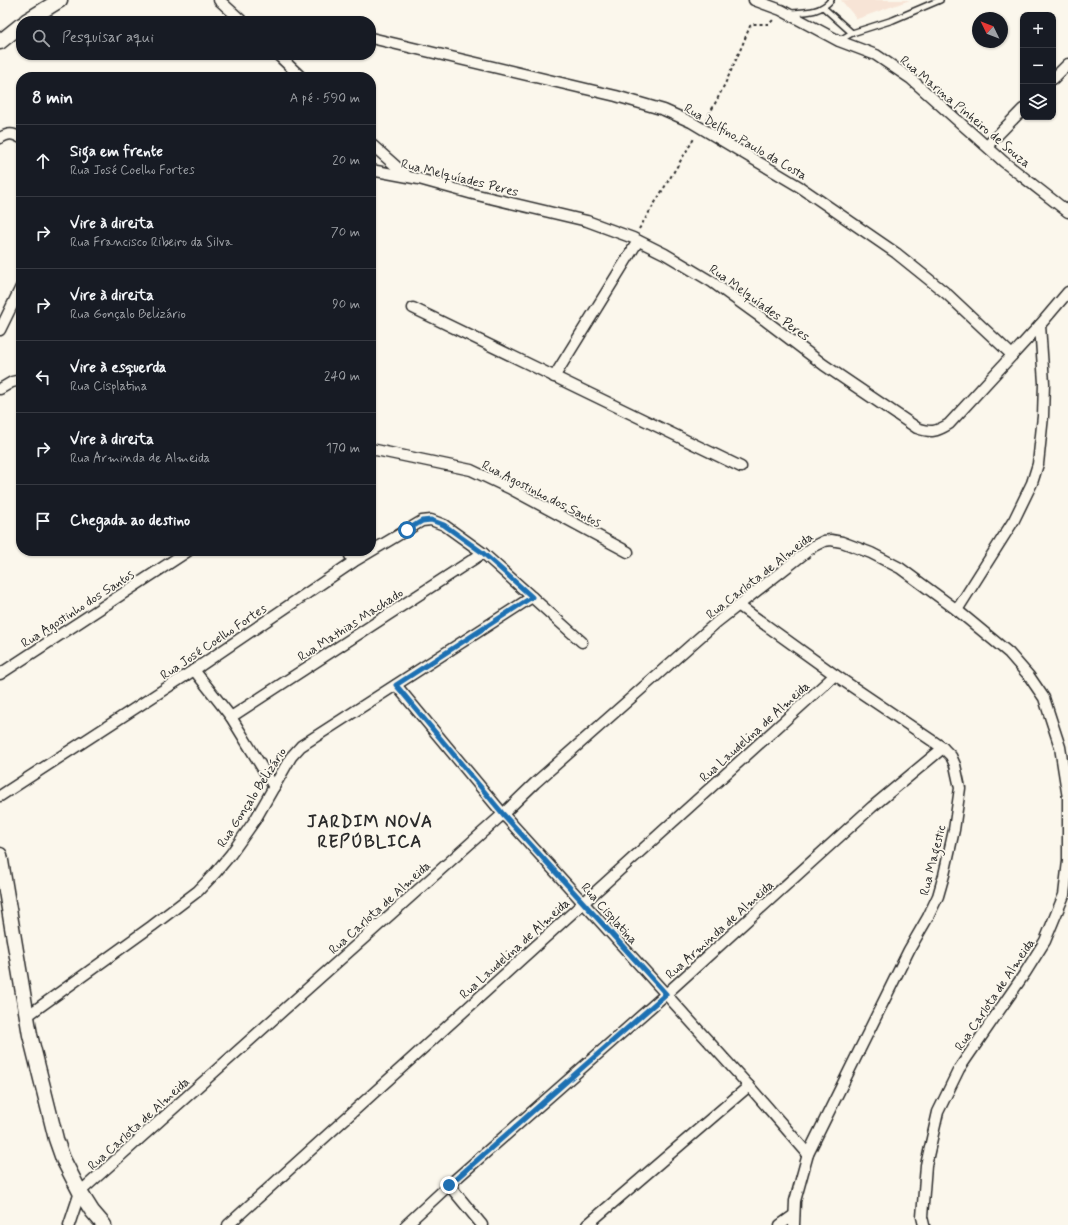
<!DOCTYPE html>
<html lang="pt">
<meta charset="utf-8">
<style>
:root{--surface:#171b24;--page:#242831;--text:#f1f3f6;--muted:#9ea1a6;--line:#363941}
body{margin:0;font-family:Mynerve,sans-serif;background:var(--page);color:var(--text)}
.controls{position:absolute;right:12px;top:12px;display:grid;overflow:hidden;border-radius:8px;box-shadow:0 1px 3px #0004}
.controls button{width:36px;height:36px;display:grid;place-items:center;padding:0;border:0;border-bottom:1px solid var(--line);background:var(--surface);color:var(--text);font:20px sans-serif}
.compass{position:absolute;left:972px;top:12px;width:36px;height:36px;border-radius:50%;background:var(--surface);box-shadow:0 1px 3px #0004;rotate:313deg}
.stop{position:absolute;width:12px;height:12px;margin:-9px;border:3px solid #1f6fb2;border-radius:50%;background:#fff}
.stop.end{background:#1f6fb2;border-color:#fff;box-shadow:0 1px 4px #0008}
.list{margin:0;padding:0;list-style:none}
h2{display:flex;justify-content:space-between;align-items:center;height:52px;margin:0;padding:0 16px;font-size:17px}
h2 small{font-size:13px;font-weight:400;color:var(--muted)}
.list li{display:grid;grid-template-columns:26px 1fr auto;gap:12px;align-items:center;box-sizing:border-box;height:72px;padding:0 16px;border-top:1px solid var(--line)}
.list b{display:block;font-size:15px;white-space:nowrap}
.list p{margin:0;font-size:13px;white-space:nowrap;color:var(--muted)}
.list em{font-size:13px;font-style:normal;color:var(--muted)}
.icon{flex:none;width:22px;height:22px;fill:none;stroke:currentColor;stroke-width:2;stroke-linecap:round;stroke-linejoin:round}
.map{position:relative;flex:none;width:1068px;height:1225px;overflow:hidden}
.search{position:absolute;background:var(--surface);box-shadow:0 1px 3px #0004;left:16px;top:16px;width:360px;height:44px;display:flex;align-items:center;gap:10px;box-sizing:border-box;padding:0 14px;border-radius:16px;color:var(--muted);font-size:15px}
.panel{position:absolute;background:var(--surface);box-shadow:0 1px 3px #0004;left:16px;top:72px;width:360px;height:484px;border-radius:16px}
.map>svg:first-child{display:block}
.built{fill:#f7e4d6}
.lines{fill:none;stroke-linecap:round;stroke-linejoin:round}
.lane-casing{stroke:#2b2b2b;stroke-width:8}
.street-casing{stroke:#2b2b2b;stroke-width:13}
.secondary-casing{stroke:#2b2b2b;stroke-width:17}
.path{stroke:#2b2b2b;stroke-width:2;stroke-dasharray:3 3;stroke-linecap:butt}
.lane{stroke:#fbf7ec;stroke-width:5}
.street{stroke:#fbf7ec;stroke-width:10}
.secondary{stroke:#fbf7ec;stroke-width:14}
.route{stroke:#1f6fb2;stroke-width:5}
.labels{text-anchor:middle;stroke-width:3.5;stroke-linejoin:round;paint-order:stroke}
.street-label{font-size:13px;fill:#2b2b2b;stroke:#fbf7ec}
.district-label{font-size:17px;font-weight:bold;letter-spacing:1px;fill:#2b2b2b;stroke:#fbf7ec}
</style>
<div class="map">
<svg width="1068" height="1225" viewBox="0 0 1068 1225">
<rect width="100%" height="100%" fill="#fbf7ec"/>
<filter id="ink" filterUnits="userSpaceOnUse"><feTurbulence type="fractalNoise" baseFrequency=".025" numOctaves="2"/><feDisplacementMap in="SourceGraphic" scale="8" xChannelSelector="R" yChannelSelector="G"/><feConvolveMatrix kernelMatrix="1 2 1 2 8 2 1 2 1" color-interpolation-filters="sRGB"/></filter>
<g filter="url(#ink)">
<path class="built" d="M841,0H910L857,19Z"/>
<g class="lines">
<g class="lane-casing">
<g id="lane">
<path d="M824,8L852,33"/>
<path d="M790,13C806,12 820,13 831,0"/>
<path d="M840,40L852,33L893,20L940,0"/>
</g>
</g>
<g class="street-casing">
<g id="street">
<path d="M219,0L242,21"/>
<path d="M754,0L781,10L839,41L876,55L910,78L1004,162L1068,212"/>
<path d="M371,38L616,96L664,110L691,122L800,187L896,253L947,294L1012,355"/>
<path d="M278,55L301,77"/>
<path d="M1053,79L1068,64"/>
<path d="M0,138C8,133 13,133 21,138"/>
<path d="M371,144L407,176"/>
<path d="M987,146L1023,109"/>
<path d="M371,170L419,179L473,194L587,221L633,238L665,254L712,282L766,321L824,365L917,428C931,433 936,432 949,424L1040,325L1068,292"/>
<path d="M413,308L741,467"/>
<path d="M0,330L21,287"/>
<path d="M554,377L638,241"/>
<path d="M0,389L12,382L21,380"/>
<path d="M371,449L471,470L511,489L628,552"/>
<path d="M348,551L353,562"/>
<path d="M738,605L835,675L943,748L951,756L955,765L960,788L954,830L944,875L938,896L928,917L909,950L808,1154L795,1201L794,1225"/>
<path d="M957,610L1014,520L1032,483L1038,464L1043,416L1044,383L1040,325"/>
<path d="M194,670L231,717L274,787"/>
<path d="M0,674L188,551"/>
<path d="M396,685L503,814L749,1086L808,1154"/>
<path d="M231,717L483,553"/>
<path d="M0,796L194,670L353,562L422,521L431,520L444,525L483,553L582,642"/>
<path d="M27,1016L152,926L198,891L216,872L231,854L255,820L291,757L301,746L532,597"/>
<path d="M449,1185L482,1225"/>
<path d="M69,1225L80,1192L503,814L535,783L717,622L814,546L824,541L831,540L842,542L871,553L900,568L957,610L1009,653L1029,676L1044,698L1060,747L1068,798V861L1064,895L1045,941L1025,973L959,1069L938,1112L926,1165L922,1217L924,1225"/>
<path d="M228,1225L835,675"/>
<path d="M406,1225L449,1185L666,994L872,807L943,748"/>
<path d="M587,1225L749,1086"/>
<path d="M780,1225L794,1215"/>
</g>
</g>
<g class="secondary-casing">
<g id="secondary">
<path d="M26,21L60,0"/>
<path d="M0,42L21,25"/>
<path d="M0,855L30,1035L56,1139L63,1159L80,1192L92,1211L104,1225"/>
</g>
</g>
<g class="path">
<path d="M706,120C723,90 737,59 750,26L753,24H769L775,18"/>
<path d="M639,229L695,137"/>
</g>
<use href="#lane" class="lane"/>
<use href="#street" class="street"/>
<use href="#secondary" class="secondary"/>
</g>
</g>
<g class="lines" filter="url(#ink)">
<path class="route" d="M407,530L422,521L431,520L444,525L483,553L532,597L396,685L503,814L666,994L449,1185"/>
</g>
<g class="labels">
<g class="street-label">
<text transform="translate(966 111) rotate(40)" y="5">Rua Marina Pinheiro de Souza</text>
<text transform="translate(746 141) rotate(30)" y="5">Rua Delfino Paulo da Costa</text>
<text transform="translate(460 177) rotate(14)" y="5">Rua Melquíades Peres</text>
<text transform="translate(760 302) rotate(36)" y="5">Rua Melquíades Peres</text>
<text transform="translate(542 493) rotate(27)" y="5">Rua Agostinho dos Santos</text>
<text transform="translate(759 575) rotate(-38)" y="5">Rua Carlota de Almeida</text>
<text transform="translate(77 608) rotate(-33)" y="5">Rua Agostinho dos Santos</text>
<text transform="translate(350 624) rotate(-33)" y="5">Rua Mathias Machado</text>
<text transform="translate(213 641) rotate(-34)" y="5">Rua José Coelho Fortes</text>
<text transform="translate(754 731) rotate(-42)" y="5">Rua Laudelina de Almeida</text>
<text transform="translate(251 797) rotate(-57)" y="5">Rua Gonçalo Belizário</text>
<text transform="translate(932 860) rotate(-76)" y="5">Rua Magestic</text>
<text transform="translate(379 907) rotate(-42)" y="5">Rua Carlota de Almeida</text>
<text transform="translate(610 913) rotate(48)" y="5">Rua Cisplatina</text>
<text transform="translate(719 929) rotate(-42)" y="5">Rua Arminda de Almeida</text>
<text transform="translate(514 948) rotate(-42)" y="5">Rua Laudelina de Almeida</text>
<text transform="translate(994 994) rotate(-56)" y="5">Rua Carlota de Almeida</text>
<text transform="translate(138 1123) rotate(-42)" y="5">Rua Carlota de Almeida</text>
</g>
<g class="district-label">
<text x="370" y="827">JARDIM NOVA<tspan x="370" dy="20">REPÚBLICA</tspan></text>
</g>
</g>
</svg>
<div class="controls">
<button>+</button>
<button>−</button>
<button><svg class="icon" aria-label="layers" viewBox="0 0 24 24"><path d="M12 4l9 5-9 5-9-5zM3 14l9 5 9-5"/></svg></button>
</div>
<svg class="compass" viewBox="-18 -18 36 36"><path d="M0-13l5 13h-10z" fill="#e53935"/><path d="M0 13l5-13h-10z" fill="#9ea1a6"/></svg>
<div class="stop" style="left:407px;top:530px"></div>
<div class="stop end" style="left:449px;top:1185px"></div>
<div class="search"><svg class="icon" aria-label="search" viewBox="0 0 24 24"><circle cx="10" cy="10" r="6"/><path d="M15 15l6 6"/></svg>Pesquisar aqui</div>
<section class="panel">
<h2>8 min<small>A pé · 590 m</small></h2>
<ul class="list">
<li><svg class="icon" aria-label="ahead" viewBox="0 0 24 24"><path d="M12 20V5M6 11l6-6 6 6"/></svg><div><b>Siga em frente</b><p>Rua José Coelho Fortes</p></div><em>20 m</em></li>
<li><svg class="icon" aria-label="right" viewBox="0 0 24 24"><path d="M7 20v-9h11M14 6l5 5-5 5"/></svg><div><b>Vire à direita</b><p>Rua Francisco Ribeiro da Silva</p></div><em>70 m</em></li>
<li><svg class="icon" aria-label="right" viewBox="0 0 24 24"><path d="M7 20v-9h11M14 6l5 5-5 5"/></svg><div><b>Vire à direita</b><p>Rua Gonçalo Belizário</p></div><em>90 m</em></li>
<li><svg class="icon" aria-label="left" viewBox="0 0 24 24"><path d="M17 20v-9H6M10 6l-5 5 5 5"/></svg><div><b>Vire à esquerda</b><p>Rua Cisplatina</p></div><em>240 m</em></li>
<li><svg class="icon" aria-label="right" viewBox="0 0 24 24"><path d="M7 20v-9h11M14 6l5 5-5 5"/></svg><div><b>Vire à direita</b><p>Rua Arminda de Almeida</p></div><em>170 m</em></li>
<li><svg class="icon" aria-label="arrive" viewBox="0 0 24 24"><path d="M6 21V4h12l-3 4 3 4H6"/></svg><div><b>Chegada ao destino</b></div></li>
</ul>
</section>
</div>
